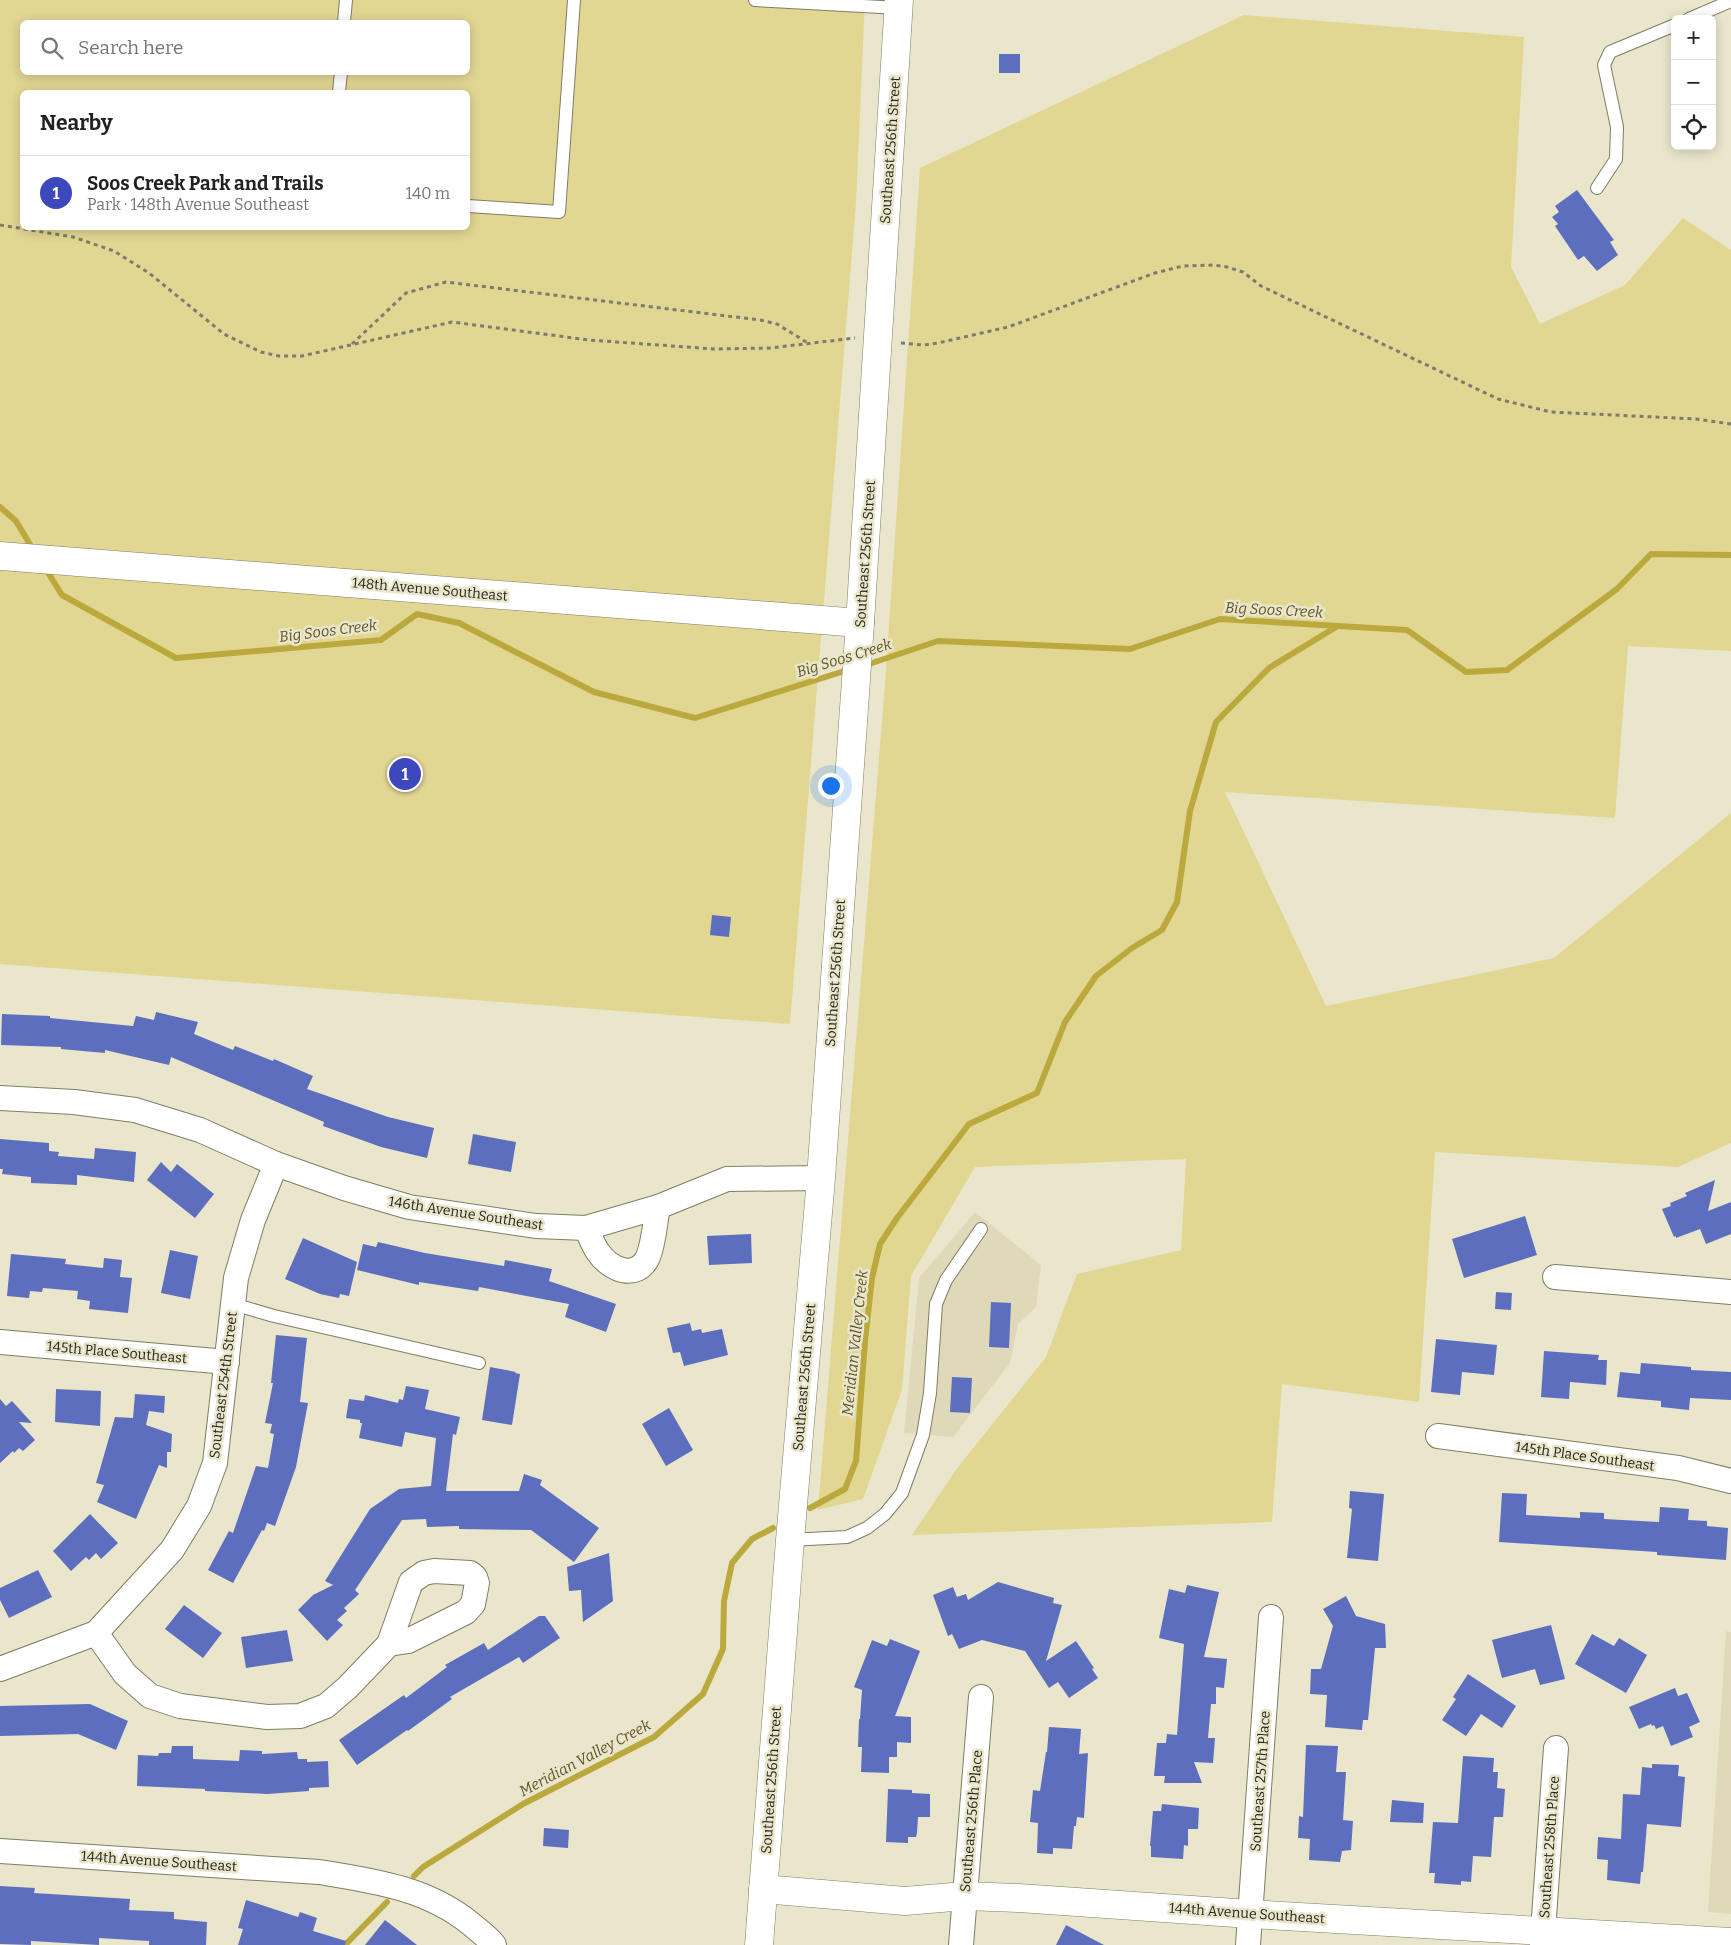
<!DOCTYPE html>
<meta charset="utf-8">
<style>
:root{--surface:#fff;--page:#f2f2f2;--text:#222;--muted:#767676;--line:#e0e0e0;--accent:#3c48bb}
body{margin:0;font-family:Bitter,serif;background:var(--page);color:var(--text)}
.controls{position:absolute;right:15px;top:15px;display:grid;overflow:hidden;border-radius:8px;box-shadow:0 2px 12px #0003}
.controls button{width:45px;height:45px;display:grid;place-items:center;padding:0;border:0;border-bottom:1px solid var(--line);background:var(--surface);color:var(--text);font:25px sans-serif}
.you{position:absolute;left:830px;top:785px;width:18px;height:18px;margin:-12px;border:4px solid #fff;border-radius:50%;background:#1a73e8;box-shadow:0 0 0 8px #1a73e833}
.badge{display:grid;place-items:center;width:32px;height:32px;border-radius:50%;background:var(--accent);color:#fff;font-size:16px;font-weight:700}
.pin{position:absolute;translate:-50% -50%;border:2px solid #fff;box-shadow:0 1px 5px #0006}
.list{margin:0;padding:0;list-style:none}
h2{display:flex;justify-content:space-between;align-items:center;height:65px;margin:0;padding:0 20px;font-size:21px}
h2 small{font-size:16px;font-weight:400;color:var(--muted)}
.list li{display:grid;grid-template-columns:32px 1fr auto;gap:15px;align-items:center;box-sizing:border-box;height:75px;padding:0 20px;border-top:1px solid var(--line)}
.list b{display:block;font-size:19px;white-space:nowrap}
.list p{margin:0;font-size:16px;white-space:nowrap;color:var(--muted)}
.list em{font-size:16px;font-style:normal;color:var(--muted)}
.icon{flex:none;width:28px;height:28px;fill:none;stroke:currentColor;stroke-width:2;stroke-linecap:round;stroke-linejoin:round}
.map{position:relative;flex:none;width:1731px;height:1945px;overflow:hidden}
.search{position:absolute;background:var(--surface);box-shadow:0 2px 12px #0003;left:20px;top:20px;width:450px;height:55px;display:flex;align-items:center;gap:12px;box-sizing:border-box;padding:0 18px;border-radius:8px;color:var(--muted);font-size:19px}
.panel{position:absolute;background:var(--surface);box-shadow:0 2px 12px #0003;left:20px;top:90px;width:450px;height:140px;border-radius:8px}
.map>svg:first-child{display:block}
.built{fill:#dfd9b9}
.green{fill:#e2d693;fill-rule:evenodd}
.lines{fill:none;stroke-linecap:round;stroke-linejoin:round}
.stream{stroke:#bca93d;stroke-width:6}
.building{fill:#5d6ebf}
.lane-casing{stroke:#807c65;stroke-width:14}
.street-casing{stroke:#807c65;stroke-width:26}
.secondary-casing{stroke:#807c65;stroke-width:29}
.path{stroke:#7f7c6c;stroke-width:3;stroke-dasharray:4 4;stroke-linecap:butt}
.lane{stroke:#fff;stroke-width:12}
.street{stroke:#fff;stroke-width:24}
.secondary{stroke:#fff;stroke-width:28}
.labels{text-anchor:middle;stroke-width:5;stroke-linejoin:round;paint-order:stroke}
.street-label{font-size:14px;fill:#27251c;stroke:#eae6cc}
.water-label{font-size:15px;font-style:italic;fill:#5d552a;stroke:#eae6cc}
</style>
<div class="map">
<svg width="1731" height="1945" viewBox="0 0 1731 1945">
<rect width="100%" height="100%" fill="#eae6cc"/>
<g class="built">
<path d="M975,1212L1041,1265L1036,1307L1018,1324L1010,1363L953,1437L904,1433L919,1278Z"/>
<path d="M1726,1631L1731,1632V1914L1708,1912Z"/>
</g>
<g class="green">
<path d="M0,0H865L856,203L790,1024L0,964ZM22,22H468V72H22ZM22,92H468V228H22Z"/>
<path d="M1244,15L1524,37L1511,267L1540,324L1625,285L1683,218L1731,250V651L1628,646L1615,818L1225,792L1326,1006L1554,958L1731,813V1143L1678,1167L1435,1152L1419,1402L1282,1384L1272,1522L912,1535L958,1467L1046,1357L1077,1274L1181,1250L1186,1159L975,1167L911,1276L902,1390L863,1499L818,1510L885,684L920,168Z"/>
</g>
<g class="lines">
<g class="stream">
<path d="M0,507L16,521L34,551"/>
<path d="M45,568L62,595L176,658L381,640L417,614L459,623L594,692L695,718L851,669"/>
<path d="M863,666L938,641L1130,649L1220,619L1407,630L1466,672L1507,670L1617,589L1651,554L1731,555"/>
<path d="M810,1508L845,1489L856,1461L865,1341L872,1278L880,1244L897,1218L969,1124L1037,1093L1065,1022L1096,976L1132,948L1162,930L1177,902L1190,811L1216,722L1269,668L1336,627"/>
<path d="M414,1876L423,1867L523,1804L654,1737L703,1694L723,1649L724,1601L732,1563L752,1539L773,1528"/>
<path d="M345,1945L387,1902"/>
</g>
</g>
<g class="building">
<rect x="999" y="54" width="21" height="19"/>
<path d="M1577,190L1614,240L1610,242L1618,255L1597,271L1584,256L1578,260L1555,226L1558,224L1552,217L1559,212L1555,206Z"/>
<path d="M712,915L731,917L729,937L710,935Z"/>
<path d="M156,1012L198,1022L194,1034L233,1050L235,1046L273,1061L274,1059L313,1076L307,1089L388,1117L434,1128L427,1158L381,1147L323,1126L324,1122L171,1057L169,1065L105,1050V1053L61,1049V1047L1,1045L2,1014L50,1016V1018L133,1026L136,1016L154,1020Z"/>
<path d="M473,1134L516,1142L511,1172L468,1164Z"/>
<path d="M0,1139L49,1143V1151L59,1152L58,1156L94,1159L95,1148L136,1152L134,1182L77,1175V1185L56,1184L31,1183V1177L2,1174L3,1169H0Z"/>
<path d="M161,1162L171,1172L177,1164L214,1194L195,1218L147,1180Z"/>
<path d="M1715,1180L1708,1211L1731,1202V1234L1706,1244L1700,1229L1676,1238V1236L1674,1237L1662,1209L1671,1206L1670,1203L1687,1196L1685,1193Z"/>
<path d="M1525,1216L1537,1255L1464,1278L1452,1239Z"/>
<path d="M751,1234L752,1263L709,1265L707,1236Z"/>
<path d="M303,1238L357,1262L349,1296L340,1294L339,1298L320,1294L285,1279Z"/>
<path d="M378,1242L425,1253L504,1266L505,1260L552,1269L549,1281L616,1304L606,1332L565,1317L569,1304L479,1287L478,1291L419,1282V1285L357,1270L363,1244L376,1247Z"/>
<path d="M170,1250L198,1256L190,1299L161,1293Z"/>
<path d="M11,1254L66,1259L65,1264L103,1268L104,1258L122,1260L120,1277L132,1278L128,1313L89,1309L90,1301L77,1299L78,1291L43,1288L42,1292L30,1291L29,1298L7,1296Z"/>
<path d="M1496,1292L1512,1293L1511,1310L1495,1309Z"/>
<path d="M991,1302L1011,1303L1009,1348L989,1347Z"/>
<path d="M690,1323L692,1331L701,1329L702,1333L722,1329L728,1355L684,1366L680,1352L673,1353L667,1328Z"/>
<path d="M276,1335L307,1338L300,1402L308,1403L296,1467L275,1526L267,1523L264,1531L262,1530L233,1583L208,1570L229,1531L233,1533L256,1466L268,1468L274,1434L270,1433L272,1424L265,1423L273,1383H271Z"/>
<path d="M1436,1339L1497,1345L1494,1375L1462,1372L1460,1395L1431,1392Z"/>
<path d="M1544,1351L1599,1355L1598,1360H1607L1606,1385L1570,1382L1569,1399L1541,1397Z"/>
<path d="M1641,1363L1691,1367V1370L1731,1372V1400L1690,1398L1689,1410L1661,1407V1401L1617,1397L1620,1372L1640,1374Z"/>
<path d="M490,1367L516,1372L515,1373L520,1374L512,1425L482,1420Z"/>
<path d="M952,1377L972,1378L970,1413L950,1412Z"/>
<path d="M406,1386L429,1390L425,1409L460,1417L456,1435L453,1434L446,1491H519L524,1474L542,1480L540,1485L599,1528L574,1562L531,1530L459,1529V1526L427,1527L426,1519L402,1520L355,1590L359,1594L344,1608L347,1611L337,1620L343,1625L327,1641L298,1610L313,1595L333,1585L325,1581L370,1509L399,1489L431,1486L436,1438L405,1432L402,1447L359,1438L362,1423H360V1420L346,1418L349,1399L364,1401L365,1395L398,1403L399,1399L403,1400Z"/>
<path d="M56,1389L101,1391L100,1426L55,1422Z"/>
<path d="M135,1394L165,1396L164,1413L149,1411L146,1425L172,1434L171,1452H167V1468L159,1465L136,1519L97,1502L104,1485L96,1483L115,1417L133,1418Z"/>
<path d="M0,1399L6,1406L12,1401L32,1423L19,1422L35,1440L23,1451L19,1448L14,1453L13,1451L0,1463Z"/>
<path d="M669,1408L693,1450L666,1466L642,1424Z"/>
<path d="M1350,1491L1384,1494L1378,1561L1347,1558L1352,1509L1349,1508Z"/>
<path d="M1502,1493L1527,1494L1526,1515L1580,1518V1512L1604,1513V1519L1659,1522L1660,1507L1689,1509L1688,1520L1707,1521V1526L1728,1528L1726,1560L1657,1555V1552L1499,1542Z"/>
<path d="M90,1514L118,1543L101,1559L96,1553L89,1560L86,1557L71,1571L53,1551Z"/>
<path d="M609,1553L613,1601L583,1622L581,1590L569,1591L567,1567Z"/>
<path d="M38,1570L52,1597L9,1618L0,1600V1588Z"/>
<path d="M998,1582L1054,1598L1053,1603L1062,1605L1046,1661L1076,1641L1094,1668L1092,1669L1098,1678L1069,1698L1058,1682L1049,1688L1025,1651L982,1640L959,1649L952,1634L948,1636L933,1595L953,1587L957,1597L966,1594L968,1600Z"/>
<path d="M1187,1585L1219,1592L1204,1657L1227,1659L1224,1688L1216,1687V1704H1211L1208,1738H1215L1213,1763L1194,1762L1202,1783H1164L1165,1776H1154L1157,1743H1166L1167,1734L1177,1735L1184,1644L1159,1638L1169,1589L1185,1593Z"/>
<path d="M1346,1596L1356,1616L1385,1624L1386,1648H1375L1368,1720H1363L1362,1730L1325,1727L1327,1695L1310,1694L1311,1669H1321L1333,1626L1323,1609Z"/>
<path d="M184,1605L222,1633L203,1658L165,1629Z"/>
<path d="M539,1616H545L560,1638L523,1663L519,1657L450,1697L452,1699L408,1731L407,1730L357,1765L339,1740L404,1695L406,1698L447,1667L445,1665L484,1643L488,1650Z"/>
<path d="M1551,1625L1565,1679L1540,1685L1535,1669L1502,1678L1492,1640Z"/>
<path d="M287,1630L293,1661L246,1668L241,1637Z"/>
<path d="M1592,1634L1614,1646L1619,1638L1647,1655L1626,1693L1575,1664Z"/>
<path d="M890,1639L920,1651L895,1716L911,1717V1743L897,1742V1757H889V1773L861,1772L862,1747H858L859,1719H860L862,1690L854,1687L872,1640L887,1646Z"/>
<path d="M1468,1674L1516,1706L1502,1728L1481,1714L1466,1736L1442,1720L1456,1699L1453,1697Z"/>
<path d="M1675,1688L1678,1696L1687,1693L1700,1722L1689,1727L1693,1737L1671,1746L1663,1726L1656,1729L1654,1725L1652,1726L1651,1724L1639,1729L1629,1707Z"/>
<path d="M90,1704L128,1721L116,1750L78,1734L0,1736V1706Z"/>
<path d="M1049,1727L1081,1729L1079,1754L1088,1753L1084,1818L1077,1817L1076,1826H1074L1072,1849L1053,1848V1854L1037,1853L1038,1823L1030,1822L1033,1790L1040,1791L1046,1752H1047Z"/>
<path d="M1306,1745L1338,1746L1336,1772H1346L1343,1820L1353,1821L1351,1850L1342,1851L1340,1862L1309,1860L1310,1839L1298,1838L1299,1816L1303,1817Z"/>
<path d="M172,1746H193V1759L239,1761L240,1750L262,1751V1754L297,1752L298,1759H307V1762L328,1761L329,1787L309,1788V1791L267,1794L205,1791V1789L137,1786L138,1755L158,1756L159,1753H171Z"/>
<path d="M1463,1756L1494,1758L1493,1772H1498L1497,1788L1505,1789L1503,1817H1494L1491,1857L1473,1856L1471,1882L1461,1881V1885L1434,1883L1435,1873H1429L1433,1822L1458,1823Z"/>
<path d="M1652,1764L1679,1765L1678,1776L1685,1777L1681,1827L1647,1824L1643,1872H1641L1640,1884L1607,1880L1608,1860L1597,1859L1598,1837L1621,1839L1623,1794L1640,1795L1642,1767L1652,1768Z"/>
<path d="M888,1789L912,1790V1793L930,1794V1817H918L917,1833L916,1837H908V1843L886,1842Z"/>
<path d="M1392,1800L1424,1803L1423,1823L1390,1822Z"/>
<path d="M1162,1804L1199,1808L1198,1829H1188V1846L1184,1845L1183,1859L1151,1857V1846H1150L1153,1811H1161Z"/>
<path d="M544,1828L569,1830L568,1848L543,1846Z"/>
<path d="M0,1886L35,1888L34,1893L130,1899L129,1910L174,1912V1919L207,1922L206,1945H149V1941L99,1938V1945L31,1941V1945L0,1944Z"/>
<path d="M246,1900L298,1917L300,1912L317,1918L313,1931L346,1941L345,1945H238L243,1929L238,1928Z"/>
<path d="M385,1920L417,1945H365Z"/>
<path d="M1066,1925L1104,1945H1056Z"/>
</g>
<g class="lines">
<g class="lane-casing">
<g id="lane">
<path d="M755,0L899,8"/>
<path d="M1689,19L1731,1"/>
<path d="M344,22L346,0"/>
<path d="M339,92L341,72"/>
<path d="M1597,188L1616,159L1617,127L1604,65L1610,52L1675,25"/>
<path d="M468,206L559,212L574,0"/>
<path d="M233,1304L274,1316L479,1363"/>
<path d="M790,1540L847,1537L867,1528L885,1514L902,1493L923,1435L930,1393L936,1304L946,1280L981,1229"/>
</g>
</g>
<g class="street-casing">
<g id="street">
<path d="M0,1098L74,1102L135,1110L200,1130L276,1164L344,1188L409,1207L536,1226L586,1228L658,1207L727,1179L821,1178"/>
<path d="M586,1228C590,1236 593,1245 598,1252C610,1270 637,1281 648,1257C654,1242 655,1222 658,1207"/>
<path d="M1555,1277L1731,1292"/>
<path d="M0,1342L227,1362"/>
<path d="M1438,1436L1678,1468L1731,1481"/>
<path d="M96,1633L125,1674L150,1696L180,1706L267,1717L300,1716L326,1706L348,1687L389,1644L408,1641L466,1612L473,1604L477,1583L475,1577L470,1573L434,1571L424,1573L411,1582L389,1644"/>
<path d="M0,1669L96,1633L172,1550L199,1506L215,1463L236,1278L253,1220L276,1164"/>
<path d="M0,1851L319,1872C374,1881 427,1888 471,1924C479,1931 488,1937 494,1945"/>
<path d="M961,1945L981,1697"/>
<path d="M1248,1945L1271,1617"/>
<path d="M1542,1945L1556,1748"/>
</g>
</g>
<g class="secondary-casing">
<g id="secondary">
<path d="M0,556L860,623"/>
<path d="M763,1889L905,1901L965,1896L1019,1898L1250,1914L1731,1942"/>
<path d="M759,1945L790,1540L821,1178L860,623L899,0"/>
</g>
</g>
<g class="path">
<path d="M0,225L73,237L114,251L149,273L224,334L261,352L279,356H302L452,322L589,340L714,349L770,348L855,338"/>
<path d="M901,343L924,345L938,343L1008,327L1155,273L1183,266L1214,265L1227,267L1243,272L1261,286L1498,399L1551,412L1696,419L1731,424"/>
<path d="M352,344L406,293L446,282L760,320L777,324L808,343"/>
</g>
<use href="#lane" class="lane"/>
<use href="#street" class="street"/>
<use href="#secondary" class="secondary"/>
</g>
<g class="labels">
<g class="street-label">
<text transform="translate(890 150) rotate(-86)" y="5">Southeast 256th Street</text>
<text transform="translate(865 554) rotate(-86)" y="5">Southeast 256th Street</text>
<text transform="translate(430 589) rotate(5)" y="5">148th Avenue Southeast</text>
<text transform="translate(835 973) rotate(-86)" y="5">Southeast 256th Street</text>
<text transform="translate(466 1213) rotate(9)" y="5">146th Avenue Southeast</text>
<text transform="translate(117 1352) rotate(5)" y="5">145th Place Southeast</text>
<text transform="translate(804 1377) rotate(-85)" y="5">Southeast 256th Street</text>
<text transform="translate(223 1385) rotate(-83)" y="5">Southeast 254th Street</text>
<text transform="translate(1585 1456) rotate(8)" y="5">145th Place Southeast</text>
<text transform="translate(771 1780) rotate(-86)" y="5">Southeast 256th Street</text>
<text transform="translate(1260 1781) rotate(-86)" y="5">Southeast 257th Place</text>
<text transform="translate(971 1821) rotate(-85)" y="5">Southeast 256th Place</text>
<text transform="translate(1549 1847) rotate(-86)" y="5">Southeast 258th Place</text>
<text transform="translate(159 1861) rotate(4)" y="5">144th Avenue Southeast</text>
<text transform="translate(1247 1913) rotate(4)" y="5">144th Avenue Southeast</text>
</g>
<g class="water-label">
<text transform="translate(1274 610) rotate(3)" y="5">Big Soos Creek</text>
<text transform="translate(328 631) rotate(-7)" y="5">Big Soos Creek</text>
<text transform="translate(844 658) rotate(-17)" y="5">Big Soos Creek</text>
<text transform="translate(855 1343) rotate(-84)" y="5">Meridian Valley Creek</text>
<text transform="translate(585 1758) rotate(-28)" y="5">Meridian Valley Creek</text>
</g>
</g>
</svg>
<div class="controls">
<button>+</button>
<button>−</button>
<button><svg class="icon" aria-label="locate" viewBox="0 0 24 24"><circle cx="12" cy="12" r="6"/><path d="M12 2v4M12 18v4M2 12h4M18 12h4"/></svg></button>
</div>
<div class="you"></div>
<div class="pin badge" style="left:405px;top:774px">1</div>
<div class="search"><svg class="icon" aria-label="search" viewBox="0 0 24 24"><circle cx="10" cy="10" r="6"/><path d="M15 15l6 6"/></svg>Search here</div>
<section class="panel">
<h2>Nearby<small></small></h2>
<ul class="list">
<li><span class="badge">1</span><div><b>Soos Creek Park and Trails</b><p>Park · 148th Avenue Southeast</p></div><em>140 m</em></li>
</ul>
</section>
</div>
